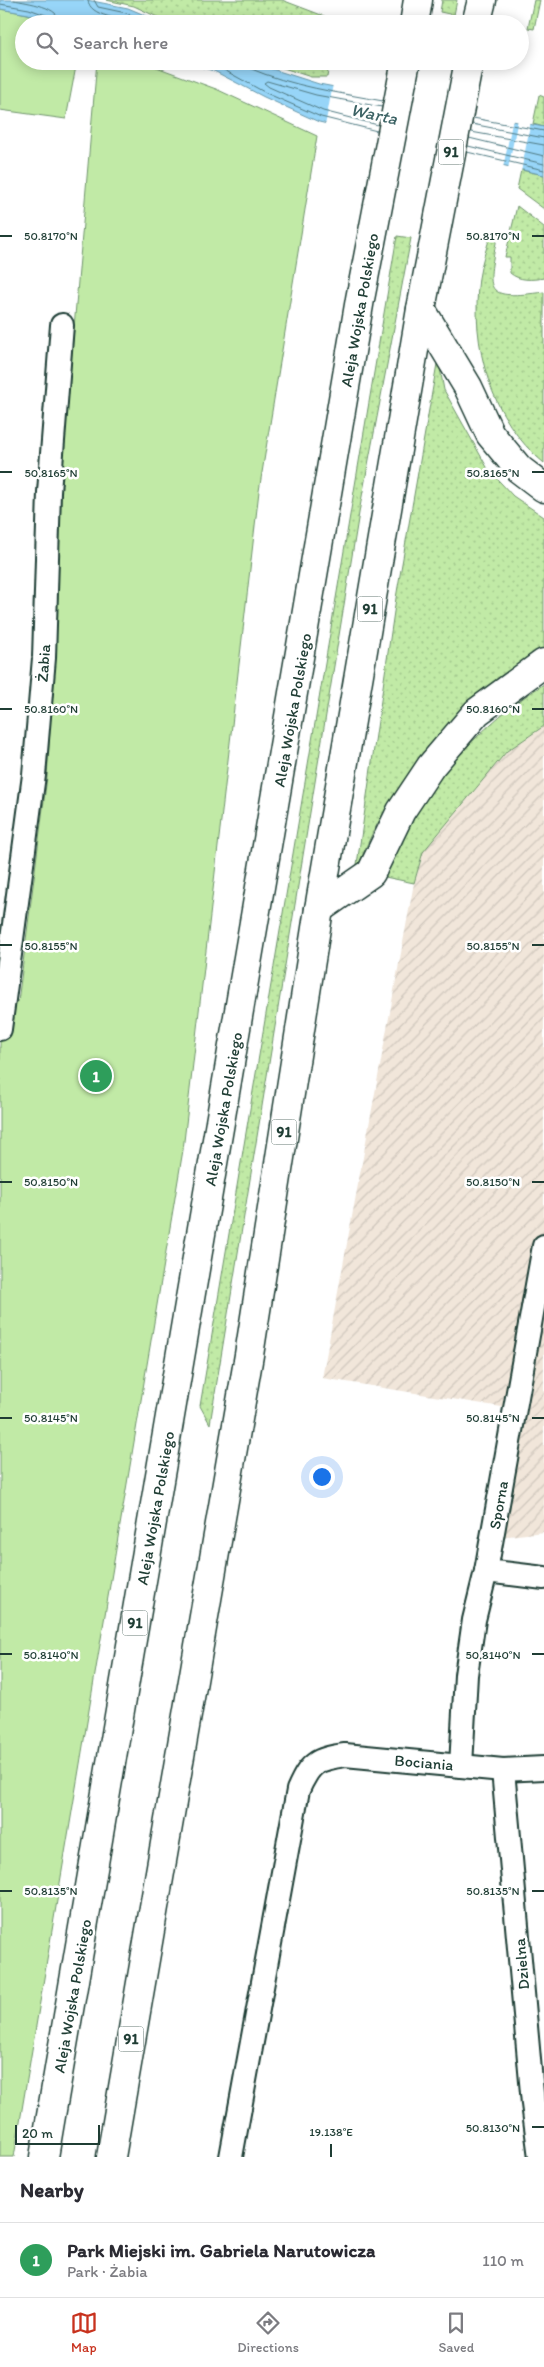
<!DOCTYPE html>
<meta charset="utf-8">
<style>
:root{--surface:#fff;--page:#f2f2f3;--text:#2b2b33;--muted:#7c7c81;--line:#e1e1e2;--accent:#c8321e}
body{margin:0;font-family:Itim,sans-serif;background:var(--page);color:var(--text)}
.scale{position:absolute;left:15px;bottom:12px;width:85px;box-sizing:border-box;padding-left:5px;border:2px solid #1f3d34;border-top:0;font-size:14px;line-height:18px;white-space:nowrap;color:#1f3d34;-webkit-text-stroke:4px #fff;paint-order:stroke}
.you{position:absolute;left:321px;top:1476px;width:18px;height:18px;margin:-12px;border:4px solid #fff;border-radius:50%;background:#1a73e8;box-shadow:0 0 0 8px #1a73e833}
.badge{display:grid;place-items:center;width:32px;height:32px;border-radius:50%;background:var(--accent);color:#fff;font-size:16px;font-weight:700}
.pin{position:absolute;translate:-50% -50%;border:2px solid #fff;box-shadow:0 1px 5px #0006}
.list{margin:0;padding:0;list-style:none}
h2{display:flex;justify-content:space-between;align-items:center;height:65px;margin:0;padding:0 20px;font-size:21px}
h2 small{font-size:16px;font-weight:400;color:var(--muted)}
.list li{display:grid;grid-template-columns:32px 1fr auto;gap:15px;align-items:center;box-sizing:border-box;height:75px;padding:0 20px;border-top:1px solid var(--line)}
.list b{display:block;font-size:19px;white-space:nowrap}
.list p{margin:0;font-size:16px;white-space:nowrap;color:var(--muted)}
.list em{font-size:16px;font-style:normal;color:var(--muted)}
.icon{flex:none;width:28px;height:28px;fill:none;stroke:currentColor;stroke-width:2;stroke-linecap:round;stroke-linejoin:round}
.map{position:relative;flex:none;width:544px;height:2157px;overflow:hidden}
.search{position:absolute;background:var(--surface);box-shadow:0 2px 12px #0003;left:15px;right:15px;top:15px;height:55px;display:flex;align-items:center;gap:12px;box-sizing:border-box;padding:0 18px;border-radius:28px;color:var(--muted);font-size:19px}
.sheet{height:140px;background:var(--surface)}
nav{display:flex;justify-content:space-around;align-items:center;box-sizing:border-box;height:70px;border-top:1px solid var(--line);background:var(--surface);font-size:14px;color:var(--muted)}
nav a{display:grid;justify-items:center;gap:2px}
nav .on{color:var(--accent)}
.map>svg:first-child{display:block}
.industrial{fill:url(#industrial-furrows)}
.grass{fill:url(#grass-dots);stroke:#70946d}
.park{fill:#c1eaa6;stroke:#70946d}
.water{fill:#97d5f8;stroke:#6798aa}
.pier{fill:#fff}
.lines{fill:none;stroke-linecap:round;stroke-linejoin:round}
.shore{stroke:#4f7a82;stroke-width:1}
.street-casing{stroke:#1f3d34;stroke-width:26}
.primary-casing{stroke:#1f3d34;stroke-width:31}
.street{stroke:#fff;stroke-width:22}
.primary{stroke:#fff;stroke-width:28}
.ticks{fill:none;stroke:#1f3d34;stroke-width:2}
.labels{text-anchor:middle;stroke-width:5;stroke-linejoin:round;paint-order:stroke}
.shield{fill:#fff;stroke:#627771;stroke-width:1}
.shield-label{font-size:15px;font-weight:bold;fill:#1f3d34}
.street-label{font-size:16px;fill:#1f3d34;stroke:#fff}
.water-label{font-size:18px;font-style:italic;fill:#3d6365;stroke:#fff}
.ticks-label{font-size:12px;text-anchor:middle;fill:#1f3d34;stroke:#fff;stroke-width:5;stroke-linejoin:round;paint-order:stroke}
</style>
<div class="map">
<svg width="544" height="2157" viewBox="0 0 544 2157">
<defs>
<pattern id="industrial-furrows" width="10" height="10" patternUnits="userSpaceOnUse" patternTransform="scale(1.25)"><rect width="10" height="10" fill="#f1e6da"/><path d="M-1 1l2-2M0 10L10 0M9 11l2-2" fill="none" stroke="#cec6bc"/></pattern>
<pattern id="grass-dots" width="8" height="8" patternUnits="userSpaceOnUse" patternTransform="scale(1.25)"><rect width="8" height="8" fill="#c1eaa6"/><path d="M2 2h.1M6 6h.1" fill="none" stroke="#a5ca90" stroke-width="1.8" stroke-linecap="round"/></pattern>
</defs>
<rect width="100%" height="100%" fill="#fff"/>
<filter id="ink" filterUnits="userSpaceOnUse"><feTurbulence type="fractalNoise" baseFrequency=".02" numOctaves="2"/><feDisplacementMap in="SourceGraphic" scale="10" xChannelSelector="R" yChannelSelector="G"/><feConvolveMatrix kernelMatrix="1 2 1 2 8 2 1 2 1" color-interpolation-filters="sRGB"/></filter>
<g filter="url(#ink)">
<path class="industrial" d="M544,726V1532L490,1538L514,1409L322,1378L414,883L423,852L507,751Z"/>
<g class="grass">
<path d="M106,0H282L337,21V24H172L134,6Z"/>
<path d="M442,0H457L454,15L440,12Z"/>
<path d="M534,0H540L534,29L528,28Z"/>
<path d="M262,61H330L327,77H311Z"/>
<path d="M539,95L544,97V127L533,124Z"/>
<path d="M521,170L544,175V209L517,189Z"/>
<path d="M517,206L544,227V278C532,280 519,281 510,273V257H505Z"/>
<path d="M397,236L411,238L360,507L210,1424L200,1406Z"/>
<path d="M490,237L497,238C486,293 484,300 544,292V463C491,420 470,345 479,278C481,264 486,250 490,237Z"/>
<path d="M438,358L444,390L488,469L513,496L544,517V649C475,692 418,752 378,823C369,838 363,855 356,871L396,598Z"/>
<path d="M544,684V726L507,751L423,852L414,883L385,877C399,847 416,808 436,782C466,745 503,709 544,684Z"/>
</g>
<g class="park">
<path d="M0,9L28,14L56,24H24V61H77L66,119L0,110Z"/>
<path d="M97,61H140L216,89L317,136L259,491L183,1150L14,2157H0V999L18,1002L47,777L57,619L62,467Z"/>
</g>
<g class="water">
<path d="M0,0H87L128,8L166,24H56L28,14L0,9Z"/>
<path d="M180,61H247L319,84L544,127V175L319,122L264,97L214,71Z"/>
</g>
<g class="pier">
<path d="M333,84L513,118L503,168L325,126Z"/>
<path d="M518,119L531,121L521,172L508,169Z"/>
</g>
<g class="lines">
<g class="shore">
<path d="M14,0C28,3 60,6 61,24"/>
<path d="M88,0C89,17 122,18 136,24"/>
<path d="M94,0L98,7L126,13L153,24"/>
<path d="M0,4L29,9L51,17L55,24"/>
<path d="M197,61L217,66L266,93L321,117L377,131"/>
<path d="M247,61L249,68C291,86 339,93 383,101"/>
<path d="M473,118L544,131"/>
<path d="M472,124L544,138"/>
<path d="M378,125L323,111L269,87L264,83L267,81L316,95L382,107"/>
<path d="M471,132L544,145"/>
<path d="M469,138L544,156"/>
<path d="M468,146L544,164"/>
<path d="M467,152L544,170"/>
</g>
<g class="street-casing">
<g id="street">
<path d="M0,1029L34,775L44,658L49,492L62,325"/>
<path d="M486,1571L544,1578"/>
<path d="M461,1766L466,1675L474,1620L486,1571L544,1246"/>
<path d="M503,1770L533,2104L540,2157"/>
<path d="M231,2157L298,1790C310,1763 316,1759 345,1755L503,1770L544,1768"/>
</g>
</g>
<g class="primary-casing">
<g id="primary">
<path d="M414,24L418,0"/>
<path d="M476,24L482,0"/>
<path d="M421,309L468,387L490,434L519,469L544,488"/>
<path d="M319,909L371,873L401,811L431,766L477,712L544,663"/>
<path d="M44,2157L360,299L406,61"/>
<path d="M111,2157L249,1355L319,909L421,309L469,61"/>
</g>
</g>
<use href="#street" class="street"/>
<use href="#primary" class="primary"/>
</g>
</g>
<path class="ticks" d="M0,236H12M532,236H544M0,472H12M532,472H544M0,709H12M532,709H544M0,945H12M532,945H544M0,1182H12M532,1182H544M0,1418H12M532,1418H544M0,1654H12M532,1654H544M0,1891H12M532,1891H544M532,2127H544M331,2144V2157"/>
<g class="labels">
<g class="shield">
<rect x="438.5" y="139.5" width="25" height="25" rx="4"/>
<rect x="357.5" y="596.5" width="25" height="25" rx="4"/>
<rect x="271.5" y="1119.5" width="25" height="25" rx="4"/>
<rect x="122.5" y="1610.5" width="25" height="25" rx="4"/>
<rect x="118.5" y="2026.5" width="25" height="25" rx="4"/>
</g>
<g class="shield-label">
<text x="451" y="157">91</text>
<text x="370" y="614">91</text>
<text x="284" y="1137">91</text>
<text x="135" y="1628">91</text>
<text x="131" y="2044">91</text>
</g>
<g class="street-label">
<text transform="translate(359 310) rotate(-80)" y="6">Aleja Wojska Polskiego</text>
<text transform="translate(43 663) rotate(-86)" y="6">Żabia</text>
<text transform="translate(292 710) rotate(-80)" y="6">Aleja Wojska Polskiego</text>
<text transform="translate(223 1109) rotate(-80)" y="6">Aleja Wojska Polskiego</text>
<text transform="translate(498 1505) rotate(-80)" y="6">Sporna</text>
<text transform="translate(155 1508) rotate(-80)" y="6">Aleja Wojska Polskiego</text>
<text transform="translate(424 1762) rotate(5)" y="6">Bociania</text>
<text transform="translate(521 1964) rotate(-95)" y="6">Dzielna</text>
<text transform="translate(72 1996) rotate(-80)" y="6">Aleja Wojska Polskiego</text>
</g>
<g class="water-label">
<text transform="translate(374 114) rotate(12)" y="6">Warta</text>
</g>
</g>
<g class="ticks-label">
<text x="51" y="240">50.8170°N</text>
<text x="493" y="240">50.8170°N</text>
<text x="51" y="477">50.8165°N</text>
<text x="493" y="477">50.8165°N</text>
<text x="51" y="713">50.8160°N</text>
<text x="493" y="713">50.8160°N</text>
<text x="51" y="950">50.8155°N</text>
<text x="493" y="950">50.8155°N</text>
<text x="51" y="1186">50.8150°N</text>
<text x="493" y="1186">50.8150°N</text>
<text x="51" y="1422">50.8145°N</text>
<text x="493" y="1422">50.8145°N</text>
<text x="51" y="1659">50.8140°N</text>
<text x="493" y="1659">50.8140°N</text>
<text x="51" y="1895">50.8135°N</text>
<text x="493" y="1895">50.8135°N</text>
<text x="493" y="2132">50.8130°N</text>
<text x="331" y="2136">19.138°E</text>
</g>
</svg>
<div class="scale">20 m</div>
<div class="you"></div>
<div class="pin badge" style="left:96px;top:1076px;background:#2e9e5b">1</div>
<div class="search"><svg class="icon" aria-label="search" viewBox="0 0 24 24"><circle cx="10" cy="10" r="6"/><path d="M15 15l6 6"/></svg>Search here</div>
</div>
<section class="sheet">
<h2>Nearby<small></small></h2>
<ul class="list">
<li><span class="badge" style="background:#2e9e5b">1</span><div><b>Park Miejski im. Gabriela Narutowicza</b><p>Park · Żabia</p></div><em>110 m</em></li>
</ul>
</section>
<nav>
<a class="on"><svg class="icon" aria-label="map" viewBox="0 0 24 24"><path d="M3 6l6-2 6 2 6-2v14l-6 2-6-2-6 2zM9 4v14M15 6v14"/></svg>Map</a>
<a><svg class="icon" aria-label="directions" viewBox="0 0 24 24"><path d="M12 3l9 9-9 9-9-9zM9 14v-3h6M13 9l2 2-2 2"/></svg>Directions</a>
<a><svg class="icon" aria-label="saved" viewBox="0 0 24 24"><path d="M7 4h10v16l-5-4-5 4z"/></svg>Saved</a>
</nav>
